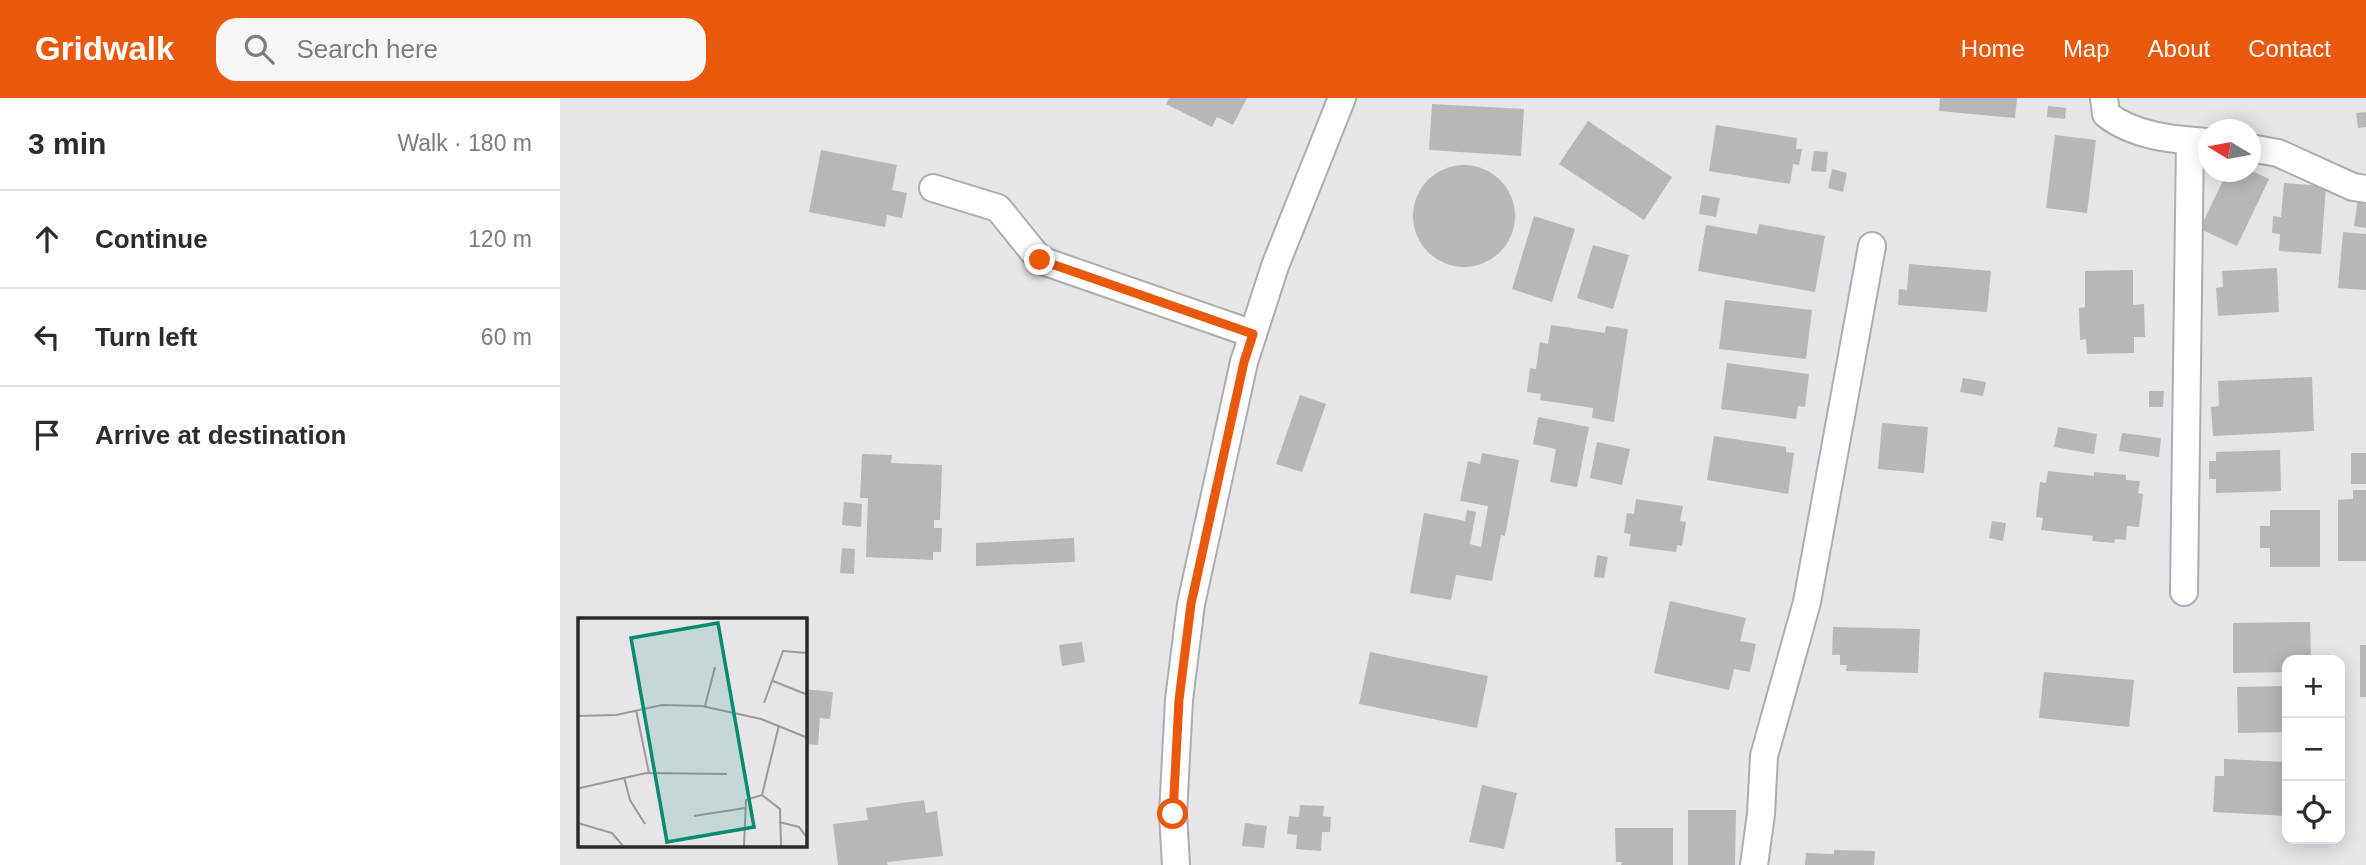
<!DOCTYPE html>
<meta charset="utf-8">
<style>
:root{--surface:#fff;--page:#f7f7f7;--text:#2b2b33;--muted:#7c7c81;--line:#e1e1e2;--accent:#ea580c}
body{margin:0;font-family:Arial,sans-serif;background:var(--page);color:var(--text)}
.controls{position:absolute;right:21px;bottom:21px;display:grid;overflow:hidden;border-radius:14px;box-shadow:0 4px 18px #0003}
.controls button{width:63px;height:63px;display:grid;place-items:center;padding:0;border:0;border-bottom:2px solid var(--line);background:var(--surface);color:var(--text);font:35px sans-serif}
.compass{position:absolute;left:1638px;top:21px;width:63px;height:63px;border-radius:50%;background:var(--surface);box-shadow:0 4px 18px #0003;rotate:280deg}
.stop{position:absolute;width:21px;height:21px;margin:-16px;border:5px solid #ea580c;border-radius:50%;background:#fff}
.stop.end{background:#ea580c;border-color:#fff;box-shadow:0 2px 7px #0008}
.list{margin:0;padding:0;list-style:none}
h2{display:flex;justify-content:space-between;align-items:center;height:91px;margin:0;padding:0 28px;font-size:30px}
h2 small{font-size:23px;font-weight:400;color:var(--muted)}
.list li{display:grid;grid-template-columns:46px 1fr auto;gap:21px;align-items:center;box-sizing:border-box;height:98px;padding:0 28px;border-top:2px solid var(--line)}
.list b{display:block;font-size:26px;white-space:nowrap}
.list em{font-size:23px;font-style:normal;color:var(--muted)}
.icon{flex:none;width:38px;height:38px;fill:none;stroke:currentColor;stroke-width:2;stroke-linecap:round;stroke-linejoin:round}
.map{position:relative;flex:none;width:1806px;height:767px;overflow:hidden}
header{display:flex;align-items:center;gap:42px;box-sizing:border-box;height:98px;padding:0 35px;background:var(--accent);color:#fff}
header strong{font-size:33px}
nav{display:flex;gap:38px;margin-inline-start:auto;font-size:24px}
.search{width:490px;height:63px;background:var(--page);display:flex;align-items:center;gap:18px;box-sizing:border-box;padding:0 24px;border-radius:21px;color:var(--muted);font-size:26px}
main{display:flex}
aside{flex:1;background:var(--surface)}
.map>svg:first-child{display:block}
.building{fill:#b8b6ba}
.lines{fill:none;stroke-linecap:round;stroke-linejoin:round}
.minor-casing{stroke:#aeacb0;stroke-width:30}
.minor{stroke:#fff;stroke-width:26}
.route{stroke:#ea580c;stroke-width:9}
.inset-road{fill:none;stroke:#9b9a9d;stroke-width:2}
.view{fill:#088b70;fill-opacity:0.15;stroke:#088b70;stroke-width:3.5}
.inset-edge{fill:none;stroke:#2a292b;stroke-width:3.5}
</style>
<header>
<strong>Gridwalk</strong>
<div class="search"><svg class="icon" aria-label="search" viewBox="0 0 24 24"><circle cx="10" cy="10" r="6"/><path d="M15 15l6 6"/></svg>Search here</div>
<nav><a>Home</a><a>Map</a><a>About</a><a>Contact</a></nav>
</header>
<main>
<aside>
<h2>3 min<small>Walk · 180 m</small></h2>
<ul class="list">
<li><svg class="icon" aria-label="ahead" viewBox="0 0 24 24"><path d="M12 20V5M6 11l6-6 6 6"/></svg><div><b>Continue</b></div><em>120 m</em></li>
<li><svg class="icon" aria-label="left" viewBox="0 0 24 24"><path d="M17 20v-9H6M10 6l-5 5 5 5"/></svg><div><b>Turn left</b></div><em>60 m</em></li>
<li><svg class="icon" aria-label="arrive" viewBox="0 0 24 24"><path d="M6 21V4h12l-3 4 3 4H6"/></svg><div><b>Arrive at destination</b></div></li>
</ul>
</aside>
<div class="map">
<svg width="1806" height="767" viewBox="0 0 1806 767">
<rect width="100%" height="100%" fill="#e7e5e9"/>
<g class="building">
<path d="M609,0H687L673,27L657,19L652,29L606,6Z"/>
<path d="M1380,0H1457L1455,20L1379,13Z"/>
<path d="M872,6L964,11L961,58L869,52Z"/>
<path d="M1488,8L1506,10L1505,21L1487,19Z"/>
<path d="M1806,14V29L1798,30L1796,15Z"/>
<path d="M1028,23L1112,79L1084,122L999,66Z"/>
<path d="M1156,27L1237,40L1236,51H1242L1239,67L1233,66L1230,86L1149,73Z"/>
<path d="M1495,37L1536,42L1527,115L1486,110Z"/>
<path d="M261,52L337,67L332,92L347,95L342,120L327,117L325,129L249,114Z"/>
<path d="M1254,53L1268,54L1266,74L1251,73Z"/>
<circle cx="904" cy="118" r="51"/>
<path d="M1272,71L1287,75L1283,94L1268,90Z"/>
<path d="M1690,72L1709,81L1677,148L1640,131L1667,74Z"/>
<path d="M1724,85L1766,88L1761,156L1719,153L1720,136L1712,135L1713,118L1721,119Z"/>
<path d="M1142,97L1160,100L1156,119L1139,116Z"/>
<path d="M1798,101L1806,102V130L1794,128Z"/>
<path d="M974,118L1015,131L992,204L952,191Z"/>
<path d="M1199,126L1265,138L1255,194L1138,173L1146,127L1197,136Z"/>
<path d="M1783,134L1806,136V192L1778,190Z"/>
<path d="M1033,147L1069,157L1053,211L1017,200Z"/>
<path d="M1349,166L1431,173L1427,214L1338,207L1339,191L1347,192Z"/>
<path d="M1717,170L1719,214L1658,218L1656,190L1663,189L1662,173Z"/>
<path d="M1573,172V207L1584,206L1585,239H1574V255L1527,256L1526,241L1520,242L1519,210L1525,209V173Z"/>
<path d="M1165,202L1252,212L1246,261L1159,251Z"/>
<path d="M991,227L1045,235L1046,228L1068,231L1054,324L1032,320L1033,310L980,302L981,296L967,294L970,270L976,271L980,244L988,246Z"/>
<path d="M1167,265L1249,276L1245,309L1238,308L1236,321L1161,311Z"/>
<path d="M1752,279L1754,333L1653,338L1651,309L1659,308L1658,283Z"/>
<path d="M1403,280L1426,284L1423,298L1400,294Z"/>
<path d="M1589,293H1604L1603,309H1589Z"/>
<path d="M740,297L766,306L742,374L716,366Z"/>
<path d="M978,319L1029,329L1017,389L990,384L996,351L973,346Z"/>
<path d="M1322,325L1368,329L1364,375L1318,371Z"/>
<path d="M1498,329L1537,336L1534,356L1494,349Z"/>
<path d="M1562,335L1601,340L1599,359L1559,353Z"/>
<path d="M1154,338L1226,349V354L1234,355L1228,396L1147,382Z"/>
<path d="M1037,344L1070,351L1062,387L1030,380Z"/>
<path d="M1720,352L1721,393L1656,395V381H1649V363H1656V354Z"/>
<path d="M922,355L959,362L945,438L941,437L932,483L896,477L891,502L850,495L864,415L905,423L907,412L916,414L910,446L921,449L928,408L900,403L908,363L920,366Z"/>
<rect x="1791" y="355" width="15" height="31"/>
<path d="M302,356L332,357L331,365L382,367L380,422H374V430H382L381,454H373V462L306,459L308,400H300Z"/>
<path d="M1488,373L1534,378V374L1566,377V382L1580,383L1578,395L1583,396L1579,429L1567,428L1566,442L1555,441L1554,445L1532,443L1533,438L1481,432L1483,420L1476,419L1480,384L1486,385Z"/>
<path d="M1793,392H1806V463H1778V402L1793,401Z"/>
<path d="M1076,401L1123,408L1120,423L1126,424L1122,448L1117,447L1116,454L1069,448L1071,436L1064,435L1067,415L1074,416Z"/>
<path d="M284,404L302,406L301,429L282,427Z"/>
<path d="M1710,412H1760V469H1710V450H1700V428H1710Z"/>
<path d="M1432,423L1446,425L1443,443L1429,440Z"/>
<path d="M514,440L515,464L416,468V445Z"/>
<path d="M282,450L295,451L294,476L280,475Z"/>
<path d="M1037,457L1048,459L1044,480L1034,479Z"/>
<path d="M1110,503L1186,520L1180,543L1196,546L1190,574L1174,571L1169,592L1094,575Z"/>
<path d="M1750,524L1751,562H1727V574L1673,575V525Z"/>
<path d="M1273,529L1360,531L1358,575L1286,573L1287,567H1280V557H1272Z"/>
<path d="M522,544L525,564L502,568L499,547Z"/>
<rect x="1800" y="547" width="6" height="52"/>
<path d="M810,554L928,578L917,630L799,606Z"/>
<path d="M1484,574L1574,582L1569,629L1479,620Z"/>
<path d="M1727,588V634L1678,635L1677,589Z"/>
<path d="M245,591L273,594L270,621L260,620L258,647L245,646Z"/>
<path d="M1664,661L1727,664V718L1653,714L1655,678H1664Z"/>
<path d="M922,687L957,695L944,751L909,744Z"/>
<path d="M364,702L366,715L377,713L383,758L327,764L328,767H278L273,726L308,722L306,710Z"/>
<path d="M740,707L764,708L763,718L771,719L770,734H762L761,753L736,751L737,737L727,736L729,718L739,719Z"/>
<path d="M1128,712H1176L1175,767H1128Z"/>
<path d="M685,725L707,728L704,750L682,748Z"/>
<path d="M1055,730H1113V767H1061L1062,764H1056Z"/>
<path d="M1274,752L1315,753L1314,767H1245L1246,755L1274,756Z"/>
</g>
<g class="lines">
<g class="minor-casing">
<g id="minor">
<path d="M1544,0L1546,16C1573,38 1614,42 1648,44"/>
<path d="M1690,50L1718,55L1793,89L1806,91"/>
<path d="M373,90L438,110L480,162L693,236"/>
<path d="M1624,494L1630,43"/>
<path d="M616,767L613,716L619,602L631,506L684,264L715,168L782,0"/>
<path d="M1194,767L1201,716L1204,658L1247,504L1312,148"/>
</g>
</g>
<use href="#minor" class="minor"/>
</g>
<g class="lines">
<path class="route" d="M480,162L693,236L684,264L631,506L619,602L613,716"/>
</g>
<g transform="translate(18 520)">
<rect width="229" height="229" fill="#e7e5e9"/>
<path class="inset-road" d="M195,63L230,77M186,85L205,33L230,35M127,88L137,49M58,92L71,155M0,98L38,97L84,87L124,88L183,101L230,120M46,159L52,182L67,206M2,170L68,155L149,156M184,177L202,191L203,228M116,198L167,190M201,204L221,209L230,221M0,205L34,215L45,228M166,228L168,182L184,177L201,107"/>
<path class="view" d="M140,5L176,209L89,224L53,20Z"/>
<rect width="229" height="229" class="inset-edge"/>
</g>
</svg>
<div class="controls">
<button>+</button>
<button>−</button>
<button><svg class="icon" aria-label="locate" viewBox="0 0 24 24"><circle cx="12" cy="12" r="6"/><path d="M12 2v4M12 18v4M2 12h4M18 12h4"/></svg></button>
</div>
<svg class="compass" viewBox="-18 -18 36 36"><path d="M0-13l5 13h-10z" fill="#e53935"/><path d="M0 13l5-13h-10z" fill="#7c7c81"/></svg>
<div class="stop" style="left:613px;top:716px"></div>
<div class="stop end" style="left:480px;top:162px"></div>
</div>
</main>
